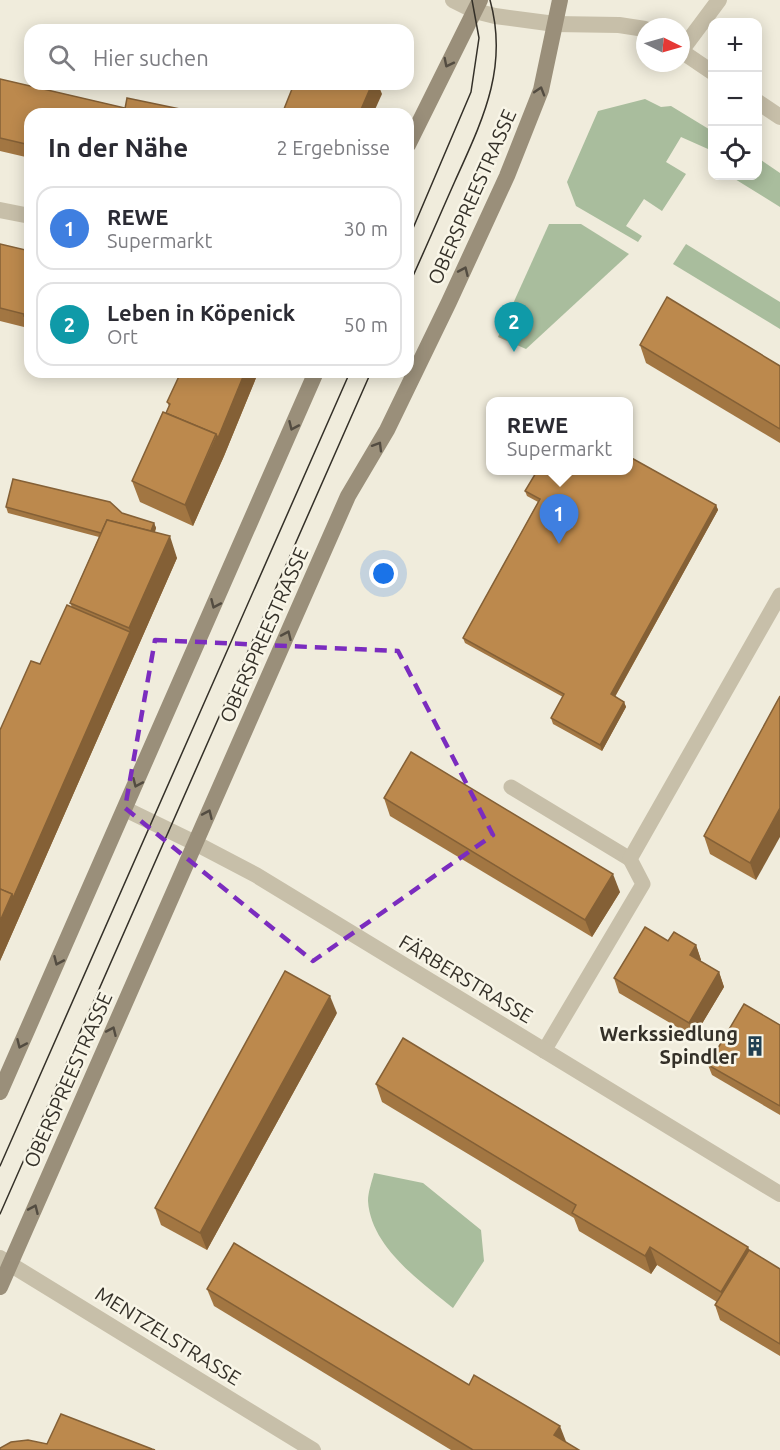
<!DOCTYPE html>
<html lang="de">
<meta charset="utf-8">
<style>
:root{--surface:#fff;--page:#f2f2f3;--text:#2b2b33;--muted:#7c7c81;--line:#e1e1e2;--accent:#0b8043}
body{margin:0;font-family:Ubuntu,sans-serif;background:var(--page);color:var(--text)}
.controls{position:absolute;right:18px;top:18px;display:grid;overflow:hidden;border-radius:12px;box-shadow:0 3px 15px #0003}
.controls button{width:54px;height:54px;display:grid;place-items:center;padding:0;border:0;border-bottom:2px solid var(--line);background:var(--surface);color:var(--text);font:30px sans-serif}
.compass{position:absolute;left:636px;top:18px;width:54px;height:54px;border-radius:50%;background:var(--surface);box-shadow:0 3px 15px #0003;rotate:95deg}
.you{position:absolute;left:384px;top:574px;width:21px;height:21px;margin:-15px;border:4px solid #fff;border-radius:50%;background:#1a73e8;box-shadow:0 0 0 9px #1a73e833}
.badge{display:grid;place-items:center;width:39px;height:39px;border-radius:50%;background:var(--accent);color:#fff;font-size:20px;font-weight:700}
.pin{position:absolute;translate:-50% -50px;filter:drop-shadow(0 2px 3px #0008)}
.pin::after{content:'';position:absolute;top:32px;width:21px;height:18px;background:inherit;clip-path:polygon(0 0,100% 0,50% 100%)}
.popup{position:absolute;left:486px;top:397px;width:147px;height:78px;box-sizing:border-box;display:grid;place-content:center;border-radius:12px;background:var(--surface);filter:drop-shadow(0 2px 4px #0005);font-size:20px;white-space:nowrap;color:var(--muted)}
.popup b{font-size:22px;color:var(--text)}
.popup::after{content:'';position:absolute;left:50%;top:100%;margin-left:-12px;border:12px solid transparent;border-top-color:var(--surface)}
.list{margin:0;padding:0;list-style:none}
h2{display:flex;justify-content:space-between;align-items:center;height:78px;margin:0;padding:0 24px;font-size:26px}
h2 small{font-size:20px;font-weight:400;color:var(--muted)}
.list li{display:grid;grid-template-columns:39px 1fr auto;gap:18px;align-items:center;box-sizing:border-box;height:84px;margin:0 12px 12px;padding:0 12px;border:2px solid var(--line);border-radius:18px}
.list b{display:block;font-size:22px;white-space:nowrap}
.list p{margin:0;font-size:20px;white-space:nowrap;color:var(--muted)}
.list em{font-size:20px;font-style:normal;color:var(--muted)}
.icon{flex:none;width:33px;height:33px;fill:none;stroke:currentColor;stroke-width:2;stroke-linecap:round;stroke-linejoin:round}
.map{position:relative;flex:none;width:780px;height:1450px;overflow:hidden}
.search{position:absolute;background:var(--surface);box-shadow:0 3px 15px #0003;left:24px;top:24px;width:390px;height:66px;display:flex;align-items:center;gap:15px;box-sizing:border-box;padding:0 21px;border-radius:18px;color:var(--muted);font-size:22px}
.panel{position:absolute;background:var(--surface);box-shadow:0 3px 15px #0003;left:24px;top:108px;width:390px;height:270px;border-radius:18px}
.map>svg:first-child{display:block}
.green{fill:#a9bd9d}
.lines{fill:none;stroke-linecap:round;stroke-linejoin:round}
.service{stroke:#c7bfa9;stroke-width:15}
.minor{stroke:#c7bfa9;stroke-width:16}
.tertiary{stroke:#c7bfa9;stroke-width:16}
.secondary{stroke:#9a8f7a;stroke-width:16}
.tram{stroke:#343028;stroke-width:1.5}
.wall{fill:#a27642}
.shaded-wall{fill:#846036}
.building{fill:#bc894d;stroke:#846036;stroke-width:1.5}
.oneway{stroke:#534c41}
.marked{fill:none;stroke:#7b2cbf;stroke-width:4.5;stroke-dasharray:12 8;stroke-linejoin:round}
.labels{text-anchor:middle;stroke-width:5;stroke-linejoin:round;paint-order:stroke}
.street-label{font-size:20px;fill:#343028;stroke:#f8f5e7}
.poi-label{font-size:20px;font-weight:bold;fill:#343028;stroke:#f8f5e7;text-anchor:end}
</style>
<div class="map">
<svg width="780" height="1450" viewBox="0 0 780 1450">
<rect width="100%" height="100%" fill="#f0ecdc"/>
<g class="green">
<path d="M645,99L661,107L671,106L712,131V146L708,149L681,137L666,162L686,174L662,211L644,199L626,226L642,236L638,242L576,206L567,182L598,111Z"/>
<path d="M758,158L780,173V207L730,176H758Z"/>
<path d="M549,224H581L629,254L526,349L498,337Z"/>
<path d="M686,244L780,302V329L673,264Z"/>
<path d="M374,1173L423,1183L481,1230L484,1261L453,1308C420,1281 371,1247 368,1201C368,1192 372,1181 374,1173Z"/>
</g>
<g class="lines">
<g class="service">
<path d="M511,787L630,859"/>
<path d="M544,1051L643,884L630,859L780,595"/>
</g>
<g class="minor">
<path d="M555,24L619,25L645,29"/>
<path d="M681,51L719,0"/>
<path d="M681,51L712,72"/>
<path d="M758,102L780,117"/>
<path d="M0,210L30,216"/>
<path d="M125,809L195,843L256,875L780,1194"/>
<path d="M0,1258L313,1450"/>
</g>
<path class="tertiary" d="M453,0L475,11L495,16L555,24"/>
<g class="secondary">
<path d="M408,145L480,0"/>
<path d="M0,1092L316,372"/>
<path d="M0,1287L348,496L387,430L449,302L507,176L541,90L560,0"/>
</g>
<g class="tram">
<path d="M408,240L471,92L479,38L472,0"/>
<path d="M408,287C424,252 439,217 455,181C482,121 509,68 490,0"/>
<path d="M0,1166L350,372"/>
<path d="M0,1214L371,372"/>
</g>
</g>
<g class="wall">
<path d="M0,79L125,108L204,114H30V158L0,151Z"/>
<path d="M0,244L30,251V331L28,328L0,321Z"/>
<path d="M640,345L780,366V443L646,363Z"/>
<path d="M258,373L224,456L193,526L140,502L132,481L166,413L169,406L167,402Z"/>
<path d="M525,491L716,505L718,510L615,697L624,702L626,707L602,751L553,724L551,718L563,697L465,643L463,638L538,502L527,496Z"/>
<path d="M6,507L122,513L154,523L156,528L155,532L177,558L0,961L40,664L72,607L70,603L99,537L8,513Z"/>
<path d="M780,696L756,880L710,854L704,836Z"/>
<path d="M384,798L620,892L592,937L390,816Z"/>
<path d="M668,941L696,945L701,960L700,961L719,972L724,987L694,1037L619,993L614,978Z"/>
<path d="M337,1013L207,1250L161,1225L155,1208Z"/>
<path d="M780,1025V1115L712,1075L708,1065Z"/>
<path d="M376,1084L748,1247L749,1250L780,1269V1356L720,1320L715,1305L717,1302L657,1265L651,1274L579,1231L574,1218L382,1102Z"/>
<path d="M207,1289L469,1385L579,1450H451L214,1306Z"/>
</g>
<g class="shaded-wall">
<path d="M372,84H378L382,94L373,114H359Z"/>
<path d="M245,372H258V373L224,456L193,526L185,505Z"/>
<path d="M716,505L718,510L613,700L611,694Z"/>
<path d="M154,523L156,528L148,550L146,545Z"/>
<path d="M170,536L177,558L0,961V921L130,632L129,628Z"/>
<path d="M624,702L626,707L602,751L600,745Z"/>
<path d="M780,808V837L756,880L750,863Z"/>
<path d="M613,874L620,892L592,937L585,920Z"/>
<path d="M696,945L701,960L695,969L690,955Z"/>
<path d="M719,972L724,987L694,1037L689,1023Z"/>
<path d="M330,996L337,1013L207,1250L200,1233Z"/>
<path d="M650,1247L657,1265L651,1274L645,1256Z"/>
<path d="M748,1247L755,1265L728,1309L721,1292Z"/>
<path d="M560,1426L567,1444L554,1435Z"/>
</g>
<g class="building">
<path d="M0,79L125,108L124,114H30V145L0,138Z"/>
<path d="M294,84H372L359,114H282Z"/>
<path d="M127,98L204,114H124Z"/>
<path d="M213,111L225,114H212Z"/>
<path d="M0,244L30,251V317L24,316V314L0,308Z"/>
<path d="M667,297L780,366V429L640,345Z"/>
<path d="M181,372H245L218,438L216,434L166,413L170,404L167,402Z"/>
<path d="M163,412L216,434L185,505L132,481Z"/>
<path d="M628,456L716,505L611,694L624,702L600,745L551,718L564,694L463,638L540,499L525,491L537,471H628Z"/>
<path d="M13,479L110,502L122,513L154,523L151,531L107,520L101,533L6,507Z"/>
<path d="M107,520L170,536L129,628L70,603Z"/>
<path d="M67,605L130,632L13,898L12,894L0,889V730L31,661L40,664Z"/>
<path d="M780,696V808L750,863L704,836Z"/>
<path d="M411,752L613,874L585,920L384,798Z"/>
<path d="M0,889L12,894L0,921Z"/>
<path d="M645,927L668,941L674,932L696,945L690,955L719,972L689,1023L614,978Z"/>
<path d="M285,971L330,996L200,1233L155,1208Z"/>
<path d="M744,1004L780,1025V1106L708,1065Z"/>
<path d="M403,1038L748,1247L721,1292L650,1247L645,1256L572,1213L576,1205L376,1084Z"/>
<path d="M234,1243L469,1385L474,1375L560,1426L554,1435L579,1450H473L207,1289Z"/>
<path d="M749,1250L780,1269V1344L715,1305Z"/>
<path d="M61,1414L152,1449L155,1450H0V1448L11,1442L28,1440L47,1444Z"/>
</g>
<defs><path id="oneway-chevron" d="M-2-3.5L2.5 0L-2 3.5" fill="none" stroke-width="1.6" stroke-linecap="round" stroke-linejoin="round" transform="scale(1.5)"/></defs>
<g class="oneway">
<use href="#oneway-chevron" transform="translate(448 63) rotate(117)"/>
<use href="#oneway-chevron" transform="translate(540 91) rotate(-73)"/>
<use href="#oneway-chevron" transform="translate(464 271) rotate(-66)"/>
<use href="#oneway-chevron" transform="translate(293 426) rotate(114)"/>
<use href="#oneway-chevron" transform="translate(378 446) rotate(-59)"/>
<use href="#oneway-chevron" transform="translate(215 604) rotate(114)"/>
<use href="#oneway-chevron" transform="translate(287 635) rotate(-66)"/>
<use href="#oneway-chevron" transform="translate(137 783) rotate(114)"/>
<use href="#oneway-chevron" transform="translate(208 814) rotate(-66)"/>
<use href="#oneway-chevron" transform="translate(58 961) rotate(114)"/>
<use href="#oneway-chevron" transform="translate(112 1031) rotate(-66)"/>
<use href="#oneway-chevron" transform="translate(21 1044) rotate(114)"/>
<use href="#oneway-chevron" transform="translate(34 1209) rotate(-66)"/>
</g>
<path class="marked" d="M155,640L398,651L493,835L313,961L125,808Z"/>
<defs>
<g id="building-bare" transform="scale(1.62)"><path d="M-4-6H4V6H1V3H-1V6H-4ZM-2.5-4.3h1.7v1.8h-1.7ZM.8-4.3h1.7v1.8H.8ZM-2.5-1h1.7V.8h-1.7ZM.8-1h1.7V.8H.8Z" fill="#214052" stroke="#f8f5e7" stroke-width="2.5" paint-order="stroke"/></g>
</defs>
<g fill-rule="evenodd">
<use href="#building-bare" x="755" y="1046"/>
</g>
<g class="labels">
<g class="street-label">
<text transform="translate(472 197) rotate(-66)" y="7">OBERSPREESTRASSE</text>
<text transform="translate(264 635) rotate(-66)" y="7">OBERSPREESTRASSE</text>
<text transform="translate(466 979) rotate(31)" y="7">FÄRBERSTRASSE</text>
<text transform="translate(68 1080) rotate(-66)" y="7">OBERSPREESTRASSE</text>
<text transform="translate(168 1336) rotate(32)" y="7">MENTZELSTRASSE</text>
</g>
<g class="poi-label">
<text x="738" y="1041">Werkssiedlung<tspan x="738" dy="23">Spindler</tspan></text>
</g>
</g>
</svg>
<div class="controls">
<button>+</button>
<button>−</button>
<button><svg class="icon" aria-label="locate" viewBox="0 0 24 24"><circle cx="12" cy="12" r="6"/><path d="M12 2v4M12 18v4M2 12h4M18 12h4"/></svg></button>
</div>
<svg class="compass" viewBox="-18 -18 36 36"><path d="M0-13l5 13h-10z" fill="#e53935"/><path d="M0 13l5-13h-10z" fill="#7c7c81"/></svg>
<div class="you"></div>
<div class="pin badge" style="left:559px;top:544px;background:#3f7fe0">1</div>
<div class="popup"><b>REWE</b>Supermarkt</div>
<div class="pin badge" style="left:514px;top:352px;background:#0f9aa8">2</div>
<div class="search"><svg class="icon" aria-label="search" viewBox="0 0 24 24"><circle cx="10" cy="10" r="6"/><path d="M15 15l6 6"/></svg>Hier suchen</div>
<section class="panel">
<h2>In der Nähe<small>2 Ergebnisse</small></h2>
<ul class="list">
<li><span class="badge" style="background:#3f7fe0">1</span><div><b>REWE</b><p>Supermarkt</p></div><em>30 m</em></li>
<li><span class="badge" style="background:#0f9aa8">2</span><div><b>Leben in Köpenick</b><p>Ort</p></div><em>50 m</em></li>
</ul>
</section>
</div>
